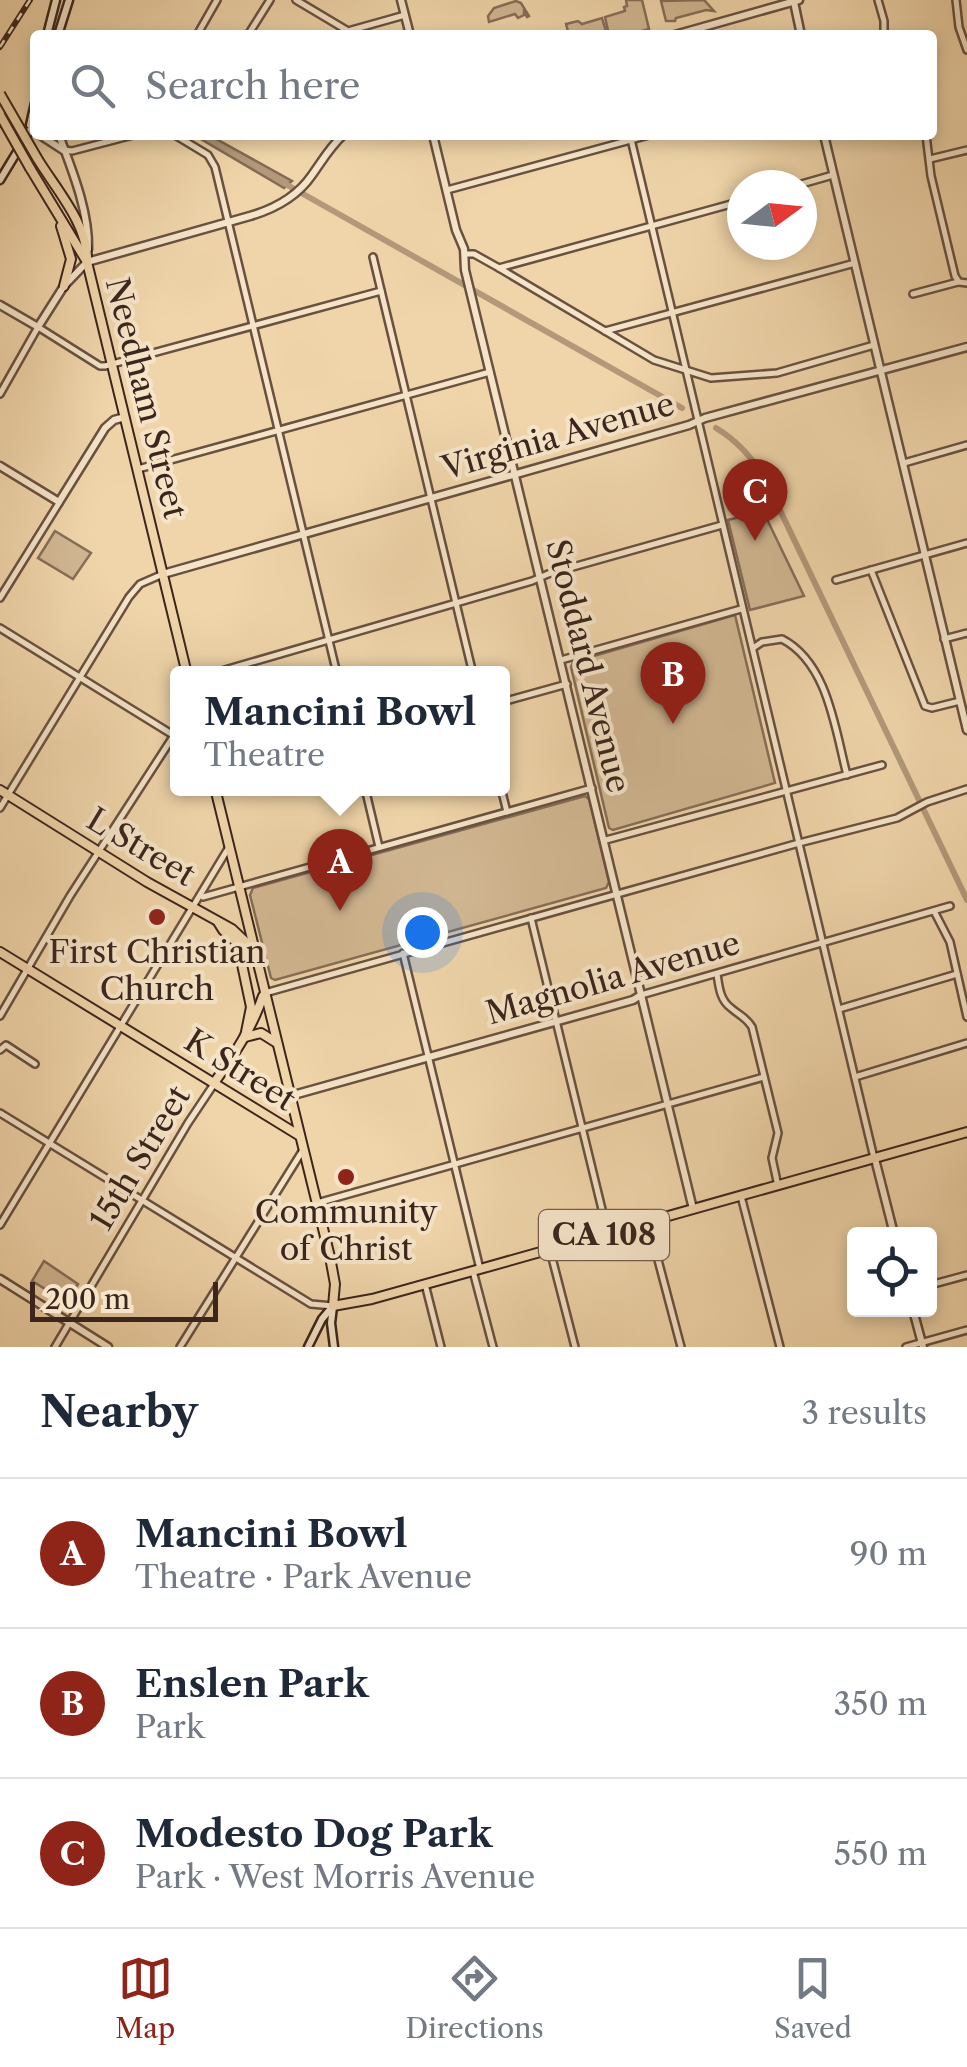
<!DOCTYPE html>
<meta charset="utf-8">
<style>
:root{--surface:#fff;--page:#f2f2f3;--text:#1f2937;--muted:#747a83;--line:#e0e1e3;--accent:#8f2418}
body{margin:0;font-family:"Libre Caslon Text",serif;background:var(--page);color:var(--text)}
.controls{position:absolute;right:30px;bottom:30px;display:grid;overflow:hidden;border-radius:10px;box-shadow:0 5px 15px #0003}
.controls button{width:90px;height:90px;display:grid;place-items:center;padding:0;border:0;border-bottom:2px solid var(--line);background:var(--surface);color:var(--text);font:50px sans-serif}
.compass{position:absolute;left:727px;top:170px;width:90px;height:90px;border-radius:50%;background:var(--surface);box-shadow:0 5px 15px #0003;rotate:75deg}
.scale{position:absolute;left:30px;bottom:25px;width:188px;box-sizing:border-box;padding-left:10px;border:5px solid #3c251d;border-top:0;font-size:28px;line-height:35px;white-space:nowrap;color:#3c251d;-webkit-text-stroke:8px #f5e4c8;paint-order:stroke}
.you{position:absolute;left:422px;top:932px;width:35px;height:35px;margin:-25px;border:8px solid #fff;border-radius:50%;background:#1a73e8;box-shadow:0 0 0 15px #1a73e833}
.badge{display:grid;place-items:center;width:65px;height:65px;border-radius:50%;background:var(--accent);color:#fff;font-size:32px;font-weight:700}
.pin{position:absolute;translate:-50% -82px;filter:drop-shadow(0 2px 5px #0008)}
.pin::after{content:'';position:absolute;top:52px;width:35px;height:30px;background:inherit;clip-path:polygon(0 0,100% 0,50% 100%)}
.popup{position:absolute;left:170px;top:666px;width:340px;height:130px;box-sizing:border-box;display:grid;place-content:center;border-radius:10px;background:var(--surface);filter:drop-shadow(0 2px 8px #0005);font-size:32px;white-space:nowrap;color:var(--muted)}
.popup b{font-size:38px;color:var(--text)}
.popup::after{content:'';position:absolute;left:50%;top:100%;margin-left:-20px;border:20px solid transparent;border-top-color:var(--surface)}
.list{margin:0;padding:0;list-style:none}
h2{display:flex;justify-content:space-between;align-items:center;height:130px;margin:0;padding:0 40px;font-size:42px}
h2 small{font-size:32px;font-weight:400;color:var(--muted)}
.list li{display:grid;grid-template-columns:65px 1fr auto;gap:30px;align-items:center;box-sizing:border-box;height:150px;padding:0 40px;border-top:2px solid var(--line)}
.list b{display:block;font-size:38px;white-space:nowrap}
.list p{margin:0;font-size:32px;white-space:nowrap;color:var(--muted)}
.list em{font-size:32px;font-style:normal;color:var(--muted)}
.icon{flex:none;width:55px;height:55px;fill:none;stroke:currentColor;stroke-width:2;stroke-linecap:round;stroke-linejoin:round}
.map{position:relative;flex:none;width:967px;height:1347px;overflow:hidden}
.search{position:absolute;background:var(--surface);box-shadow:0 5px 15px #0003;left:30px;right:30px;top:30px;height:110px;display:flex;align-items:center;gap:25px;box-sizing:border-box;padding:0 35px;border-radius:10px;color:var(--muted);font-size:38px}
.sheet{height:580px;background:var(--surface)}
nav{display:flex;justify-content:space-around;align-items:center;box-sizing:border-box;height:140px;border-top:2px solid var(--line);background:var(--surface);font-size:28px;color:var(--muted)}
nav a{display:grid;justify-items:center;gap:5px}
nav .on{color:var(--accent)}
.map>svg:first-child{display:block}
.green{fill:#d1b792;stroke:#866e58;stroke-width:2.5}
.water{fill:#b3997a;stroke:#836b55;stroke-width:2.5}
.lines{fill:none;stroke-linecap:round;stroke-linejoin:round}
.canal{stroke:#b3997a;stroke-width:6}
.minor-casing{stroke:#695140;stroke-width:10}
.tertiary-casing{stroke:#695140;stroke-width:11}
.secondary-casing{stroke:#3c251d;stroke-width:11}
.primary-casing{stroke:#3c251d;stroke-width:12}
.minor{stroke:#f5e4c8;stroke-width:5}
.tertiary{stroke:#f5e4c8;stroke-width:6}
.secondary{stroke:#f5e4c8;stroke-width:6}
.primary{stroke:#f0d5aa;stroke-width:8}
.rail-casing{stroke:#3c251d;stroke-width:6}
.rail{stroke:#f5e4c8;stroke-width:2.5;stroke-dasharray:8;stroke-linecap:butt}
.primary-bridge-casing{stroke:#3c251d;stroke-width:12;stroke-linecap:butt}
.primary-bridge{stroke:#f0d5aa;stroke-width:8}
.poi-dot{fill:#8f2418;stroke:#f5e4c8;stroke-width:4}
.labels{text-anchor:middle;stroke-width:8;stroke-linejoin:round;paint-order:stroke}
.shield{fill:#f5e4c8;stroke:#745e50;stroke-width:2.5}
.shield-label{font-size:30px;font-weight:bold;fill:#3c251d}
.street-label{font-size:32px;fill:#3c251d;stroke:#f5e4c8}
.poi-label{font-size:32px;fill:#3c251d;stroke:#f5e4c8}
</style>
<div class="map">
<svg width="967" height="1347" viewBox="0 0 967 1347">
<rect width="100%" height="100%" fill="#f0d5aa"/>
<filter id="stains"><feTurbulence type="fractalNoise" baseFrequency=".002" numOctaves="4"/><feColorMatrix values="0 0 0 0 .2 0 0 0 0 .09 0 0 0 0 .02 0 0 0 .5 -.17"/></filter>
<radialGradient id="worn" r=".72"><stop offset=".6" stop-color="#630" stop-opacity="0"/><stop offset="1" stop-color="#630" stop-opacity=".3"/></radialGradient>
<g class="green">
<path d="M626,0H642L649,29L628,35H609L605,17L625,11L624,7L627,6Z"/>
<path d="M704,0L714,11L706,10L676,18L675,21H666L661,1Z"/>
<path d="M516,1L521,3L529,16L527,17L524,12V15L518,18L515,14L489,22L488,16L494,8Z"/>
<path d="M602,18L607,35H569L566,24L578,21L582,24Z"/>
<path d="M763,511L804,596L750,610L728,520Z"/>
<path d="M55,531L91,553L73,579L38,558Z"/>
<path d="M735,615L775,783L613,830L609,828L571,667L573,662Z"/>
<path d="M585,796L589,799L609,882L606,888L275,980L271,978L250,895L253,888Z"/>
<path d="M44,1261L78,1284L67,1302L32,1281Z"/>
</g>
<path class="water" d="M194,135H209L292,181L284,188Z"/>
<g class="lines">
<g class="canal">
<path d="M282,182L682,408"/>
<path d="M716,428C736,440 751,456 764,477L967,900"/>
</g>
<g class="minor-casing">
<g id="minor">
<path d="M296,0L348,31L405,15"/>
<path d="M878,0L884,21V35"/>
<path d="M956,0L959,27L967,50"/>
<path d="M197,35L217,0"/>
<path d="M248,35L270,0"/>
<path d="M175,135L208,155L215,167L337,674"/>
<path d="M630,135L874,1158"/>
<path d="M926,135L931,176L955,276L959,282L967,283"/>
<path d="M64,150L72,151L133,135"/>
<path d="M930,159L967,150"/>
<path d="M798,185L833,175"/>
<path d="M447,190L649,135"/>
<path d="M465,254H474L499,268L654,360L711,378L777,373L874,345"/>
<path d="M373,257L473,674"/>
<path d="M499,268L742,201"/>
<path d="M913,294L958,282"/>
<path d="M605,331L855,263"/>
<path d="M0,394L38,327L100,366H105L381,291"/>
<path d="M904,463L967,445"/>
<path d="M138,469L490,372"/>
<path d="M871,570L925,706L932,708L960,701"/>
<path d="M836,580L967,543"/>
<path d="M0,598L59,503"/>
<path d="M0,628L178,738"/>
<path d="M944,639L967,633"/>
<path d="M753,648L762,642L782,639C828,663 835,729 847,775"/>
<path d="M561,660L741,609"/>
<path d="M211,674L532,581L548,574L722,525"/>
<path d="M502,702L567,684"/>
<path d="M365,788L379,847"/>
<path d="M501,788L507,812"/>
<path d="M0,808L129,597L140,584L163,574"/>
<path d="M606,840L882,765"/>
<path d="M203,897L592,788"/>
<path d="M934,911L950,942L967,1017"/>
<path d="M531,918L608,1234"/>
<path d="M403,953L480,1269"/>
<path d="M717,974C719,987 720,1000 731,1008C740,1016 745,1016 752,1027L778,1133L772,1158L778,1186"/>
<path d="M265,993L799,843L897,818L927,802L967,789"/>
<path d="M641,995L950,906"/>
<path d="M839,1009L957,974"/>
<path d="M0,1016L70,896L178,729"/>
<path d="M0,1050L6,1045L35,1064"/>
<path d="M855,1077L967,1043"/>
<path d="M0,1113L311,1304L333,1306"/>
<path d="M741,1196L780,1347"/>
<path d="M317,1203L764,1077"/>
<path d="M648,1222L681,1347"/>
<path d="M0,1225L229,847"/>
<path d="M550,1250L575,1347"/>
<path d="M473,1271L493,1347"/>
<path d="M425,1284L441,1347"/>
<path d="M930,1285L967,1275"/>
<path d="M55,1347L188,1123L214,1084"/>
<path d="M180,1347L303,1150"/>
<path d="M906,1347L967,1330"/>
</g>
</g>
<g class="tertiary-casing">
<g id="tertiary">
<path d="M401,0L410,35"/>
<path d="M794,2L801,35"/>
<path d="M675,35L799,0"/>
<path d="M40,135L63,150"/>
<path d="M59,135C72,170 89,211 88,249"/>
<path d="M433,135L456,230L464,249L465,270L693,1209"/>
<path d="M824,135L967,730"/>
<path d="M0,305L38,327L64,286L87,262L250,216C274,209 297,197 312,175C322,161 330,147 343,135"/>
<path d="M0,466L59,502L105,428L114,420L125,417"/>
<path d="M163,574L689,425L705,418L967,347"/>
<path d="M290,1096L633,1000L641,995"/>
<path d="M875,1159L894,1234"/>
<path d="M0,1279L108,1347"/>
<path d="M913,1310L923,1347"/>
</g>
</g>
<g class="secondary-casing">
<g id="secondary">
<path d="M47,35L56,0"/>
<path d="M58,35L69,0"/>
<path d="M30,125L35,103"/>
<path d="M0,180L35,122"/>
<path d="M333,1307L331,1323L334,1347"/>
<path d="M308,1347L322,1319L333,1306"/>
</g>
</g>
<g class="primary-casing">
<g id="primary">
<path d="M37,158C55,188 89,225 87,262L187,674"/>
<path d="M30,168L87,262"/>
<path d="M61,226L71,259L64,286"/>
<path d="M215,788L330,1257L335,1284L333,1306L372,1299L480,1269L967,1132"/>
<path d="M0,790L147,882L232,929L253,949"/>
<path d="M218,922L223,930L236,942L240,955L251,1007L245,1037L261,1033L277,1043"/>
<path d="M0,952L300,1136"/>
<path d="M214,1083C234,1055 252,1028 263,996"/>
</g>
</g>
<use href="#minor" class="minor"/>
<use href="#tertiary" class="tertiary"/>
<use href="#secondary" class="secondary"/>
<use href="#primary" class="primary"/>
<g class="rail-casing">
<path id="rail" d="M0,47L30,0"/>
</g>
<use href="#rail" class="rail"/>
<g class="primary-bridge-casing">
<g id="primary-bridge">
<path d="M0,94L37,158"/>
<path d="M0,115L30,168"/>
</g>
</g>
<use href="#primary-bridge" class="primary-bridge"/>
</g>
<g class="poi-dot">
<circle cx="157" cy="917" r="10"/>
<circle cx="346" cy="1177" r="10"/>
</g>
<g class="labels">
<rect class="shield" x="539" y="1210" width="130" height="50" rx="8"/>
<g class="shield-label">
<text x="604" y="1245">CA 108</text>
</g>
<g class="street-label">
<text transform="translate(146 398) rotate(76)" y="11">Needham Street</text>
<text transform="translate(558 436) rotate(-16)" y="11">Virginia Avenue</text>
<text transform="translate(588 666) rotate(76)" y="11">Stoddard Avenue</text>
<text transform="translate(141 847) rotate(31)" y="11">L Street</text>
<text transform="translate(613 978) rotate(-16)" y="11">Magnolia Avenue</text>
<text transform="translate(240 1070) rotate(32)" y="11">K Street</text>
<text transform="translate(140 1158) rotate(-59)" y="11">15th Street</text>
</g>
<g class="poi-label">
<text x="157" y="963">First Christian<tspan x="157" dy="37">Church</tspan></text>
<text x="346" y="1223">Community<tspan x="346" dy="37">of Christ</tspan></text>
</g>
</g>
<rect width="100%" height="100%" filter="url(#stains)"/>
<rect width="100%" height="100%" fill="url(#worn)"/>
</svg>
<div class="controls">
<button><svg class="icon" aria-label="locate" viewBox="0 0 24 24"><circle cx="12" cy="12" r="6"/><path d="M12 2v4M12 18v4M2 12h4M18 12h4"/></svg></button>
</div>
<svg class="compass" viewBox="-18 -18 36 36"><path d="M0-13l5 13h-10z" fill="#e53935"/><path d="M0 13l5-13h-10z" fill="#747a83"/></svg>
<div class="scale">200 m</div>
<div class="you"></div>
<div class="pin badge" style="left:340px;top:911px">A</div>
<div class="popup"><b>Mancini Bowl</b>Theatre</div>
<div class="pin badge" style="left:673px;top:724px">B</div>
<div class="pin badge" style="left:755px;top:541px">C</div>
<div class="search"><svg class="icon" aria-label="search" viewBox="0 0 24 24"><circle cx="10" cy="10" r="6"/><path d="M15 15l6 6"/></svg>Search here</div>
</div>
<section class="sheet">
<h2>Nearby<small>3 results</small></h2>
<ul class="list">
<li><span class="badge">A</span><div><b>Mancini Bowl</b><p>Theatre · Park Avenue</p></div><em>90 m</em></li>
<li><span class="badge">B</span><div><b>Enslen Park</b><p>Park</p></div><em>350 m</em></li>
<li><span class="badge">C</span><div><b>Modesto Dog Park</b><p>Park · West Morris Avenue</p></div><em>550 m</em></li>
</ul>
</section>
<nav>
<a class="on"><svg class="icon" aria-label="map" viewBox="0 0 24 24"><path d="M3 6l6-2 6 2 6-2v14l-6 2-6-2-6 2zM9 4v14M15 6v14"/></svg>Map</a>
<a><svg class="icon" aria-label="directions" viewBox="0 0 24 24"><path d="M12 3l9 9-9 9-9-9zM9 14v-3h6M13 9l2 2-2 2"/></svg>Directions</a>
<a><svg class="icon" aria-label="saved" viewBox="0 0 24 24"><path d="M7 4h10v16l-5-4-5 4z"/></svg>Saved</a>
</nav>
